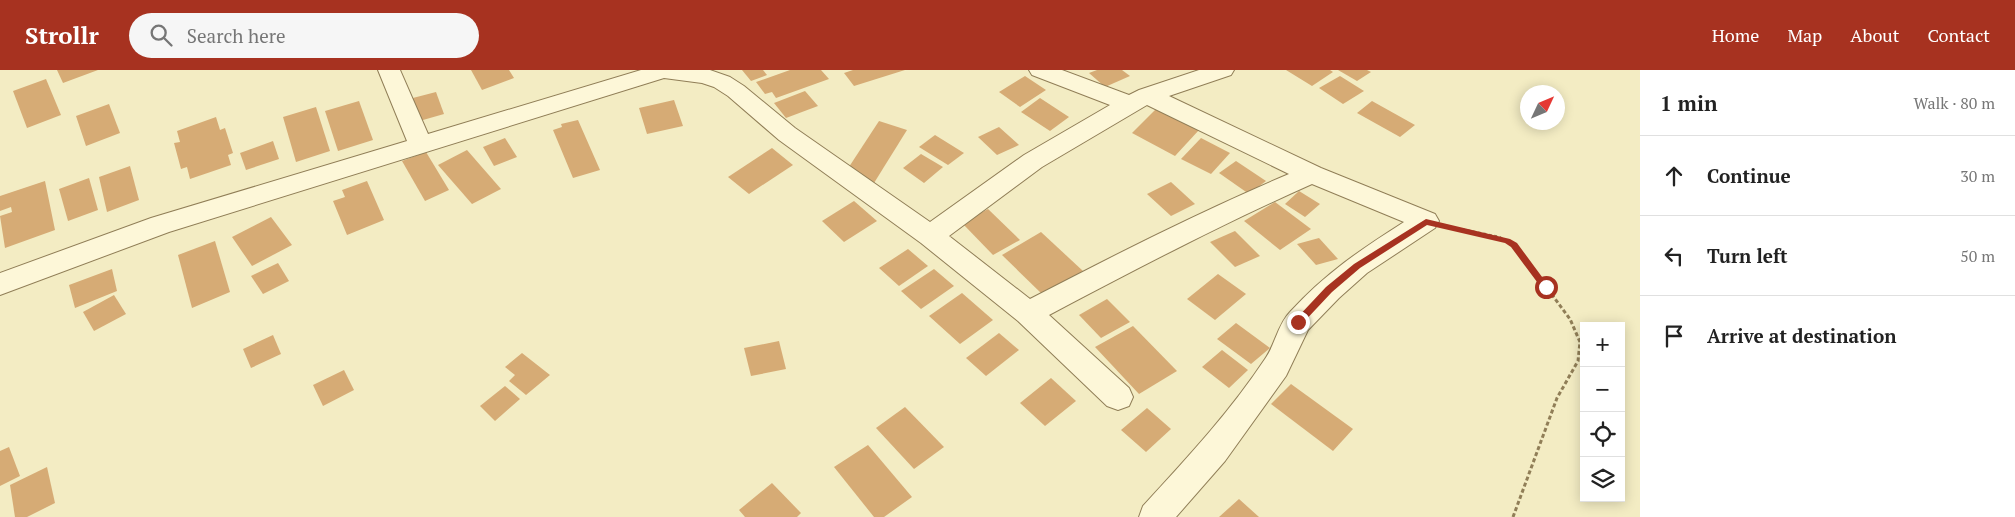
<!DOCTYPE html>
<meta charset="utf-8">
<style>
:root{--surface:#fff;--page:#f6f6f6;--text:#222;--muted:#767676;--line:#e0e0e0;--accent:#a73220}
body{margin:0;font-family:"PT Serif",serif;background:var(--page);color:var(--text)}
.controls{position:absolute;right:15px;bottom:15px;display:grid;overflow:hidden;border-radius:0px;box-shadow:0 2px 12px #0003}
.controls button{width:45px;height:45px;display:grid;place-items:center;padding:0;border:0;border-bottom:1px solid var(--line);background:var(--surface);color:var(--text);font:25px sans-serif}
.compass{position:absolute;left:1520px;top:15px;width:45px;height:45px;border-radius:50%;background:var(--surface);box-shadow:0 2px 12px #0003;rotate:46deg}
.stop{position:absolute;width:15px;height:15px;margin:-11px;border:4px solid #a73220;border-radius:50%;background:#fff}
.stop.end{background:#a73220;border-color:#fff;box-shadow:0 1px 5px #0008}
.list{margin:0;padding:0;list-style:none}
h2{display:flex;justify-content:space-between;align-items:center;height:65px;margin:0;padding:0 20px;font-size:21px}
h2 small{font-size:16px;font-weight:400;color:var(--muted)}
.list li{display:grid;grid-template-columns:32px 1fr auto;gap:15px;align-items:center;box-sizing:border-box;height:80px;padding:0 20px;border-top:1px solid var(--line)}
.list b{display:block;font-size:19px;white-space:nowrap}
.list em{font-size:16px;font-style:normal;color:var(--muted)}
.icon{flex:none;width:28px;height:28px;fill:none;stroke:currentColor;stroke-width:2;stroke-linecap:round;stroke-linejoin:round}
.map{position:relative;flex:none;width:1640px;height:447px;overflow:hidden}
header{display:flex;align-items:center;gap:30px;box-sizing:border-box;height:70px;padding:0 25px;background:var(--accent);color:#fff}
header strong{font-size:24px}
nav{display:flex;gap:28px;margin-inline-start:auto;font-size:18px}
.search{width:350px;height:45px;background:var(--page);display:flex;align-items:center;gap:12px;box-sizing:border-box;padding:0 18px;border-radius:28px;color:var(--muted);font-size:19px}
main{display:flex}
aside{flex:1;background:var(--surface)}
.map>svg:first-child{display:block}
.building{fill:#d6ab75}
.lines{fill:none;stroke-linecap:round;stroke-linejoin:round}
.street-casing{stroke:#907e57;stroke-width:2}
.path-far1{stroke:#907e57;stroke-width:2.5;stroke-dasharray:3 2.5;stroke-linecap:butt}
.path{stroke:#907e57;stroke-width:3;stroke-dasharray:4 2.5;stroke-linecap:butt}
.street{fill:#fdf7d8;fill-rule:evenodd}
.route{fill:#a73220}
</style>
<header>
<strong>Strollr</strong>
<div class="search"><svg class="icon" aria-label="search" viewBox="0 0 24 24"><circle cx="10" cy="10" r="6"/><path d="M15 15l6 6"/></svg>Search here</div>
<nav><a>Home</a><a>Map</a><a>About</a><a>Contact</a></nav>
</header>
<main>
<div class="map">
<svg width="1640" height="447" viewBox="0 0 1640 447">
<rect width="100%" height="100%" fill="#f3ecc3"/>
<g class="building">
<path d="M57,0H98L63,13Z"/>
<path d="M471,0H509L514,8L482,20Z"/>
<path d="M742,0H763L767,5L751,11Z"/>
<path d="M790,0H821L829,9L776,28L772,22L765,24L756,12Z"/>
<path d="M853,0H905L854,16L844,3Z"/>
<path d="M1097,0H1122L1130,6L1105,17L1089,3Z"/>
<path d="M1286,0H1330L1333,2L1312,16Z"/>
<path d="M1338,0H1367L1371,2L1357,11Z"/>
<path d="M1025,6L1046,20L1020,37L999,22Z"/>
<path d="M1340,6L1364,21L1343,34L1319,18Z"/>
<path d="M46,9L61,45L27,58L13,21Z"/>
<path d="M805,21L818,36L786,48L774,33Z"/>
<path d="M436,22L444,44L416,52L409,29Z"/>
<path d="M1040,28L1069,47L1050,61L1021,42Z"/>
<path d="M674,30L683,56L647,64L639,38Z"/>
<path d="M359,31L373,70L338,81L325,41Z"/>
<path d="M1372,31L1415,55L1400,67L1357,43Z"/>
<path d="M109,34L120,63L86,76L76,46Z"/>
<path d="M316,37L330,81L296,92L283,47Z"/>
<path d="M1156,39L1199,60L1175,86L1132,63Z"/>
<path d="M216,47L220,60L225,58L233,83L228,85L231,95L190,109L187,97L181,99L174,73L180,72L177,61Z"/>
<path d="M578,50L600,100L573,108L553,60L562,57L561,54Z"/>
<path d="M879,51L907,60L874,113L845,103Z"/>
<path d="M999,57L1019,75L997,85L978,67Z"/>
<path d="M935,65L964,83L948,95L919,77Z"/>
<path d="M505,68L517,87L494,96L483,77Z"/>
<path d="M1201,68L1230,83L1211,104L1181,89Z"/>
<path d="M273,71L279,89L246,100L240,83Z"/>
<path d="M772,78L793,95L749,124L728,107Z"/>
<path d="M467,80L501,119L472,134L438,95Z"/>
<path d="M426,82L449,120L425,131L402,91Z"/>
<path d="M921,84L943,97L924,113L903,98Z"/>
<path d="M1236,91L1266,111L1249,124L1219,103Z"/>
<path d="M130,96L139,130L107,142L99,107Z"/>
<path d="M89,108L98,140L68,151L59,119Z"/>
<path d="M45,111L55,160L5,178L0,146L12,142L11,137L0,141V126Z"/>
<path d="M367,111L384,150L347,165L333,131L345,127L342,120Z"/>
<path d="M1171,112L1195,134L1171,146L1147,124Z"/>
<path d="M1299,121L1320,134L1305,147L1285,134Z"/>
<path d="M854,131L877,151L844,172L822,151Z"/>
<path d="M1275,132L1311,159L1280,180L1244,151Z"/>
<path d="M988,139L1020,170L993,185L962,153Z"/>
<path d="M271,147L292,175L252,196L232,167Z"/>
<path d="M1235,161L1260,186L1235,197L1210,172Z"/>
<path d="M1041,162L1083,201L1043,225L1002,185Z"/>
<path d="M1319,168L1338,189L1316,195L1297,174Z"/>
<path d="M215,171L230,222L192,238L178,185Z"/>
<path d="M908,179L928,196L899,216L879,198Z"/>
<path d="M278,193L289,211L263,224L251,206Z"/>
<path d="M112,199L117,221L75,238L69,215Z"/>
<path d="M934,199L954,216L921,239L901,221Z"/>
<path d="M1218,204L1246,224L1215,250L1187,229Z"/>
<path d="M962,223L993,250L960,274L929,246Z"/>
<path d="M114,225L126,244L94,261L83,242Z"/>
<path d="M1107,229L1130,252L1101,268L1079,245Z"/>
<path d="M1236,253L1270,278L1251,294L1217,269Z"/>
<path d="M1133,256L1177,301L1139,324L1095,277Z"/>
<path d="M999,263L1019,280L986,306L966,288Z"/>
<path d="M273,265L281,284L251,298L243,279Z"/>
<path d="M779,271L786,299L751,306L744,278Z"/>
<path d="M1222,280L1248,300L1229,318L1202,297Z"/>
<path d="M522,283L550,305L526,325L509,311L515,305L505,297Z"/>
<path d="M344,300L354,320L323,336L313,315Z"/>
<path d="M1051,308L1076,331L1045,356L1020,333Z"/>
<path d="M1291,314L1353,359L1333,381L1271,334Z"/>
<path d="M505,316L520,329L495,351L480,336Z"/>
<path d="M905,337L944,377L914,399L876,358Z"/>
<path d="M1147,338L1171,359L1146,382L1121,360Z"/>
<path d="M868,375L912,427L884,447H874L834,397Z"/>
<path d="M9,377L20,406L0,416V381Z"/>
<path d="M47,397L55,433L27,447H15L10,415Z"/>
<path d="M772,413L801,443L797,447H745L739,440Z"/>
<path d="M1239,429L1259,447H1219Z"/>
</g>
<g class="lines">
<g class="street-casing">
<path id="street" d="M378,0H400L428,64L641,0H710L730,7L744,16L795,58L930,152L1024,85L1110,35L1032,5L1029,0H1062L1129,25L1139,20L1199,0H1234L1231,5L1169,26L1321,98L1435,144L1439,151L1435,158L1367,203L1339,228L1308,260L1286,306L1225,391L1176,447H1139L1143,436C1186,389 1230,342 1265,289C1275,275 1278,254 1290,242C1326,203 1360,180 1404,152L1312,114C1222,154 1136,199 1049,245L1129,318L1133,327L1129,336L1118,340L1107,336L1018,251L921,173L779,70L728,26L714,17L702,13L664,8L169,162L0,225V203L151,148L407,71ZM1147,35L1289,104C1201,141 1115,185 1030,229L949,166L1042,97Z"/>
</g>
<path class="path-far1" d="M1451,157L1499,167L1514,175L1536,203"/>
<path class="path" d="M1513,447L1557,328L1578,291L1580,272L1570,249L1535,202"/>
<use href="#street" class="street"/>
</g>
<path class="route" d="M1426,149L1510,169L1517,173L1548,215V220H1543L1511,177L1505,173L1427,155L1360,198L1332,222L1301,255H1295V250L1326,217L1354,194Z"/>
</svg>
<div class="controls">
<button>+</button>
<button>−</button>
<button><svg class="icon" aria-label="locate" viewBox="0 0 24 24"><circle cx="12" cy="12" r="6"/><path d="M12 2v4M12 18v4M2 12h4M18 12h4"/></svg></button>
<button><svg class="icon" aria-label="layers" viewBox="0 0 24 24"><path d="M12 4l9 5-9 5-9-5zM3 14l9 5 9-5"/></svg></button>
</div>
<svg class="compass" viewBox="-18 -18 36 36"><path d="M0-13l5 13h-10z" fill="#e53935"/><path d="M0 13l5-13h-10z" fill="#767676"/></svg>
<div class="stop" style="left:1546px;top:217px"></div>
<div class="stop end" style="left:1298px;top:252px"></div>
</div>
<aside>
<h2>1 min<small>Walk · 80 m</small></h2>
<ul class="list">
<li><svg class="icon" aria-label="ahead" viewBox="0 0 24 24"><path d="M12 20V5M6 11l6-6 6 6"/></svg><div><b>Continue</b></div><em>30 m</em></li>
<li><svg class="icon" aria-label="left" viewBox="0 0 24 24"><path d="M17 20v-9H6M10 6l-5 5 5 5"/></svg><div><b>Turn left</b></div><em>50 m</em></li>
<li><svg class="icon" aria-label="arrive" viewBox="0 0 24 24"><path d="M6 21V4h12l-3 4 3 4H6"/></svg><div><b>Arrive at destination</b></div></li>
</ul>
</aside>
</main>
